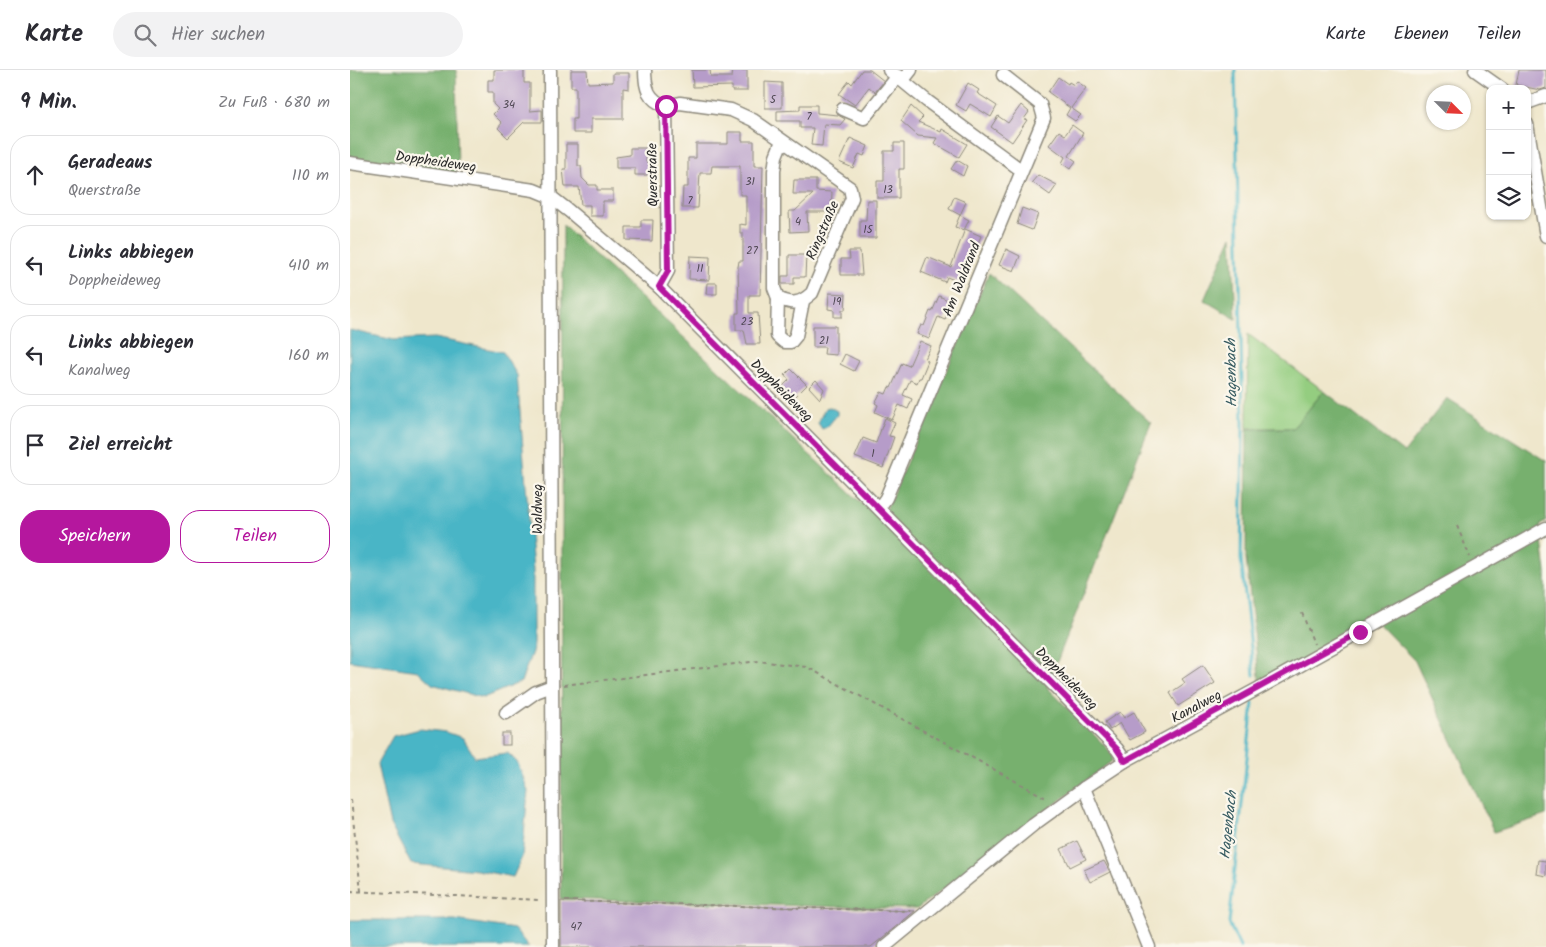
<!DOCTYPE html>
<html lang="de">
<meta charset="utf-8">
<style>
:root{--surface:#fff;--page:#f2f2f3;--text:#2b2b33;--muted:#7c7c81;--line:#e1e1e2;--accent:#b5179e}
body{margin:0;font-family:Kalam,sans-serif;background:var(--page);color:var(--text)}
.controls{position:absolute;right:15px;top:15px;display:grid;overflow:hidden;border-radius:10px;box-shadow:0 1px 4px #0004}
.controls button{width:45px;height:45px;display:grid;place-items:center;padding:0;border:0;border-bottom:1px solid var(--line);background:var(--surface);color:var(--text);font:25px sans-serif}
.compass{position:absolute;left:1076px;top:15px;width:45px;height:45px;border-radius:50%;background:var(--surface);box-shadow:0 1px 4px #0004;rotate:114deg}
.stop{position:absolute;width:15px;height:15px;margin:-11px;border:4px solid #b5179e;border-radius:50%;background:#fff}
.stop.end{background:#b5179e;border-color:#fff;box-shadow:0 1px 5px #0008}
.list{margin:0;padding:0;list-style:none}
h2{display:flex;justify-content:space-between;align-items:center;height:65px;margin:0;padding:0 20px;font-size:21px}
h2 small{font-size:16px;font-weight:400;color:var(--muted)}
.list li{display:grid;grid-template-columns:32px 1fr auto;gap:15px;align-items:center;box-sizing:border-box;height:80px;margin:0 10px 10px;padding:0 10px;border:1px solid var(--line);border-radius:20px}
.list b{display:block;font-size:19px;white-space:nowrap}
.list p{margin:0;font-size:16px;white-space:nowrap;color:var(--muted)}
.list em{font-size:16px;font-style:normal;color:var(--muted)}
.actions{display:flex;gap:10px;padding:15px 20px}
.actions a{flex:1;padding:11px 0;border:1px solid var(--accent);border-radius:20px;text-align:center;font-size:18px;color:var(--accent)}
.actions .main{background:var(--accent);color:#fff}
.icon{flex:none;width:28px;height:28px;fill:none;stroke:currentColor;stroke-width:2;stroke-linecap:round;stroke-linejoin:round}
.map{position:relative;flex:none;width:1196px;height:877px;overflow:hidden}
header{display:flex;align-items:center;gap:30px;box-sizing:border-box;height:70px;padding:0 25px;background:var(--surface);border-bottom:1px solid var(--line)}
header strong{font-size:24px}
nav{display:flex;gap:28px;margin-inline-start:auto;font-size:18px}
.search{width:350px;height:45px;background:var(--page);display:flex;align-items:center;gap:12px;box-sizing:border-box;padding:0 18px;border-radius:28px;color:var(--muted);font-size:19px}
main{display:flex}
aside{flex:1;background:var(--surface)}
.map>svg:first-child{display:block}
.green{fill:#94cd80;stroke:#607c56}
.forest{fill:#77b06e;stroke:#516e4c}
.water{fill:#49b5c6;stroke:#3a7078}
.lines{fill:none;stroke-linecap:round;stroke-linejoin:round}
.stream{stroke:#49b5c6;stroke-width:3}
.building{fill:#b69cc9}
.minor-casing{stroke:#8d897c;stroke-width:15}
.path{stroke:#8d897c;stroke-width:2;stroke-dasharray:4 4;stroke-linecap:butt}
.minor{stroke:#fff;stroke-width:12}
.route{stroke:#b5179e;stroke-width:6}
.labels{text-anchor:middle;stroke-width:4.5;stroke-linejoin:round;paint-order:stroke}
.number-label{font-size:11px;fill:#4e4752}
.street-label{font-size:14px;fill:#2b2b2b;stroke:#fbf7ec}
.water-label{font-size:15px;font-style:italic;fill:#365b61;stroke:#fbf7ec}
</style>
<header>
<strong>Karte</strong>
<div class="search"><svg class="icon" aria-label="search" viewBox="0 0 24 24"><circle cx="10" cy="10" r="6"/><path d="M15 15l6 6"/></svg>Hier suchen</div>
<nav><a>Karte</a><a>Ebenen</a><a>Teilen</a></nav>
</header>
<main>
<aside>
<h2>9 Min.<small>Zu Fuß · 680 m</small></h2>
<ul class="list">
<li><svg class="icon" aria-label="ahead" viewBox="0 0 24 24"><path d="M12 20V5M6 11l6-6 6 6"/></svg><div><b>Geradeaus</b><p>Querstraße</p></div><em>110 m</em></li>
<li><svg class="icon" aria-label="left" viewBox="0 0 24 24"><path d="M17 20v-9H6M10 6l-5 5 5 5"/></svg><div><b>Links abbiegen</b><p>Doppheideweg</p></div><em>410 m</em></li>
<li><svg class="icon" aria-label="left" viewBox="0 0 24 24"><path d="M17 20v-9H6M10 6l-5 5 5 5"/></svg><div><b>Links abbiegen</b><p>Kanalweg</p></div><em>160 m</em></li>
<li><svg class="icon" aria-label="arrive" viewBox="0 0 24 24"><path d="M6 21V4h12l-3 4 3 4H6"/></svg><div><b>Ziel erreicht</b></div></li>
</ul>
<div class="actions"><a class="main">Speichern</a><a>Teilen</a></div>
</aside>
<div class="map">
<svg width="1196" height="877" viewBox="0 0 1196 877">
<rect width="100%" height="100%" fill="#fbf7ec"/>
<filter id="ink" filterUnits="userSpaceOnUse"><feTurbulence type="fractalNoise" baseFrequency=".02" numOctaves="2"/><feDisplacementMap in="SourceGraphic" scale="10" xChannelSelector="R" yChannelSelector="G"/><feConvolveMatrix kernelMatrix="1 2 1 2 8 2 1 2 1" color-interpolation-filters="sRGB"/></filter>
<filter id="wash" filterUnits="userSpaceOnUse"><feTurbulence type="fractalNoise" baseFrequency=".0096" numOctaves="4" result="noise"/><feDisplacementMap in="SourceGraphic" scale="20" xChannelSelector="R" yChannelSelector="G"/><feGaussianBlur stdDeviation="1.12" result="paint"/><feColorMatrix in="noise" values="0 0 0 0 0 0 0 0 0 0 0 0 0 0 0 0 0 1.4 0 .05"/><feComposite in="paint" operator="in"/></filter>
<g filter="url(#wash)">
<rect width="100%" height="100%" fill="#efe7cc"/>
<path class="green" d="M898,264L974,321L943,358H897Z"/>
<g class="forest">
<path d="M0,0H106L108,103L0,87Z"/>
<path d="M213,155L531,451L639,203L801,353L697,617L763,684L762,691L567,839L211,829Z"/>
<path d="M882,166L886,249L854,230Z"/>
<path d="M974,321L1054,383L1097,328L1196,391V452L1190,455L1196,503V745L1144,762L1065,591L1024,549L910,615L896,489L897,359L943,358Z"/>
</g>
<g class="water">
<path d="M0,260L44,270L85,268L153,282L167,305L183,500V579L171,612L133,628L82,614L68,601L0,591Z"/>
<path d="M480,337L487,341V345L477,357L472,359L468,353L475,338Z"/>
<path d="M70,659L96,662L113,668L125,687L158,683L168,693L178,721L172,787L163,807L127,800L61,794L40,754L27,694L43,666Z"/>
<path d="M0,850H105L164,859L179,877H0Z"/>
</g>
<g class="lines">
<g class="stream">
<path d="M885,0L893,353L891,489L904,605"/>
<path d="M890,877L879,853L903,633"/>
</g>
</g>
<g id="blocks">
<g class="building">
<path d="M144,0H174V13H180V41L192,40V52H174L158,68L148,58L152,53L143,44L148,39L143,34V22H138V10H144Z"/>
<path d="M221,0H237L238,13L263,12V3H279V19L273,18V49H241V63H223V49H226V17H221Z"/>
<path d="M342,0H360L361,7H382L383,0H397V21H382V16L343,17Z"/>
<path d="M512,0H520L534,11L525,22L519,17L505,35L489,24L499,11L502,14Z"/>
<path d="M1169,0H1196V18L1190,20L1166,15Z"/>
<path d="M708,7L718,14L719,12L724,15L727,11L736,18L721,38L731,45L725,51L716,45L720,38L698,22Z"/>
<path d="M415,12L432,13V38H415Z"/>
<path d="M618,13L629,20L627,23L647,36L641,47L620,34L616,41L606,35Z"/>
<path d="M450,35H467V43L488,45L495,49L490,55L474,54L472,76L461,75L463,58H450V51H427V41L450,40Z"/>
<path d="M671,35L679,42L674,49L677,50L662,72L641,57L648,46L658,53Z"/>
<path d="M561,36L573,47L568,52L591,62L592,59L617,74L609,87L584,73L587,68L568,66L551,51Z"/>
<path d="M722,55L733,63L719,86L726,91L720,99L712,93L715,87L699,75L709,61L715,65Z"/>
<path d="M378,62H392V71H404V96H413L410,225H399V243H408L410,274H397L394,260H386V243H389L388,197L389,191H393V163H390V154L396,155V125H390V96H362L361,103H350L348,138H332L333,117H338V88H346V74H378Z"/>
<path d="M500,68L518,76L514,86L509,84L503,98L489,92Z"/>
<path d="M544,73H554V99H549V128H527V111H534V81H544Z"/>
<path d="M216,74H228V96H231L232,108L239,115H247V120H263V131H253V146H240V135H231L229,117H215L213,99H216Z"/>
<path d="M280,78H297L296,92L303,93V105H285V98H266V87L280,85Z"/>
<path d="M607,90L617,96L613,106L601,99Z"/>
<path d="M688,105L707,115L700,125L682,112Z"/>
<path d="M444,110H466V121L482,122L481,142H457L458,161L440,162L439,141H445L463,124H443Z"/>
<path d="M604,127L616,132L610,145L599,139Z"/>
<path d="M517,130H526V168H510V150H516Z"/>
<path d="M672,138L688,144L682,160L667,154Z"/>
<path d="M610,145L619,150L614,160L605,157Z"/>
<path d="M291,150H303L302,171L276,170V157H291Z"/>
<path d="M615,159L631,166L611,213L597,207L595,212L571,202L577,187L601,197Z"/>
<path d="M656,179L670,186L664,201L649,195Z"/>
<path d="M499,181H510L512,205H491V189H500Z"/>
<path d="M439,185H456L455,207H444V214H432V206H439Z"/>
<path d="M340,186L360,187L359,210L339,209Z"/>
<path d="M357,213H367V224H356Z"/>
<path d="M479,223L496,224L495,240H492V247H484V240L478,239Z"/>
<path d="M589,226L602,232L595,250L588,247L579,269L567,264L571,255L574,256L580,241L582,242Z"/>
<path d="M463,256H486V285L474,284L475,277H463Z"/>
<path d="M570,271L581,276L575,289L578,291L571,308H569L567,313L560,310L553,325L562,329L558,339L549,335L542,350L525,342L528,335L525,333L531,322L536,324L539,317L541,318L552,293L559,296Z"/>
<path d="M495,284L509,291L504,301L490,294Z"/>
<path d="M441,299L457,315L442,330L431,318L439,310L435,305Z"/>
<path d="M466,310L474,319L470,329L459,317Z"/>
<path d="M535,348L545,353L539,366L544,367L533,398L505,387L513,368L526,373Z"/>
<path d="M853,595L865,613L828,636L820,623L835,613L832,609Z"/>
<path d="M770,642L774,648L784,642L795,662L780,670L770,653L760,660L755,652Z"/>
<rect x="152" y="663" width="8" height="12"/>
<path d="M727,771L736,789L720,797L711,779Z"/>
<path d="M1188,790L1196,791V806L1186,804Z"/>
<path d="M754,791L760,802L740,812L734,800Z"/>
<path d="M211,831L565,841L521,877H211Z"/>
</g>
</g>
</g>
<g filter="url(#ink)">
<use href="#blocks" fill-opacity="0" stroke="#8d897c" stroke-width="1"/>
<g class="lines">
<g class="minor-casing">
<g id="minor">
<path d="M200,0L203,877"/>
<path d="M295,0C295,18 298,30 316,36L318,201L309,217"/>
<path d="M539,0L577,31L671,100"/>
<path d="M1125,0L1152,19"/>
<path d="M553,10L561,0"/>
<path d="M1177,33L1196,26"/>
<path d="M316,36L330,33L381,40L403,50L500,118L502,128L462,223C450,234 442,235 428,228L424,218V101L426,86L432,71"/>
<path d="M493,39L514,48L548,6"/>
<path d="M1177,54L1196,166"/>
<path d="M0,93L184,120L201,127L219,141L309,217L767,679L775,691"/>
<path d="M428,228L427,266L434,272H441L446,266L453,231"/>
<path d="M529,438L536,428L694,48L690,34L653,5"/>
<path d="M156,643L186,622L202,616"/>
<path d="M734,718L799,877"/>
<path d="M534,877L683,755L734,718L775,691L913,616L1196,458"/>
</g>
</g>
<g class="path">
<path d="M1107,456L1120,487"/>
<path d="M952,543L964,574"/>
<path d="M214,615L409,591L457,597L698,729"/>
<path d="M1,730L11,821"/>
<path d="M0,821L190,830"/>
<path d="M215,831L560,841"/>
</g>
<use href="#minor" class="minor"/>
</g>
</g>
<g class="lines" filter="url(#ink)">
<path class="route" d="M316,36L318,201L309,217L767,679L775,691L1010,562"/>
</g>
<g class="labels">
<g class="number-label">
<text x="423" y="33">5</text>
<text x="159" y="38">34</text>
<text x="459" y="50">7</text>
<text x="400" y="115">31</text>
<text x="538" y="123">13</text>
<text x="340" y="134">7</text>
<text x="448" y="155">4</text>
<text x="518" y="163">15</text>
<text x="402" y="184">27</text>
<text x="350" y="202">11</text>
<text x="487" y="235">19</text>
<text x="397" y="255">23</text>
<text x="474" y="274">21</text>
<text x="523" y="387">1</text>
<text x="226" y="860">47</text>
</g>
<g class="street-label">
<text transform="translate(86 91) rotate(8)" y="5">Doppheideweg</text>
<text transform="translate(302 105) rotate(-91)" y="5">Querstraße</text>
<text transform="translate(472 160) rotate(-67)" y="5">Ringstraße</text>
<text transform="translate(611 209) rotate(-68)" y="5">Am Waldrand</text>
<text transform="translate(432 320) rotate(45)" y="5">Doppheideweg</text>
<text transform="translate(187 439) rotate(-90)" y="5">Waldweg</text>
<text transform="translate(717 608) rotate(45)" y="5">Doppheideweg</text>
<text transform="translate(846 636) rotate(-28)" y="5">Kanalweg</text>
</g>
<g class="water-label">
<text transform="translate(881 303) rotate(-91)" y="5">Hagenbach</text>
<text transform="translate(878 755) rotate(-84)" y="5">Hagenbach</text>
</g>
</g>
</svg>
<div class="controls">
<button>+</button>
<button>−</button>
<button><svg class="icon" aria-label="layers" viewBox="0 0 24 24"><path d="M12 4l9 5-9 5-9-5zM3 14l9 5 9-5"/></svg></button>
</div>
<svg class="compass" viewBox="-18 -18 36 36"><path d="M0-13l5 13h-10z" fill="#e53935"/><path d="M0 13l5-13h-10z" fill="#7c7c81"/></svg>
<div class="stop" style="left:316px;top:36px"></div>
<div class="stop end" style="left:1010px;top:562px"></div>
</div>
</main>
